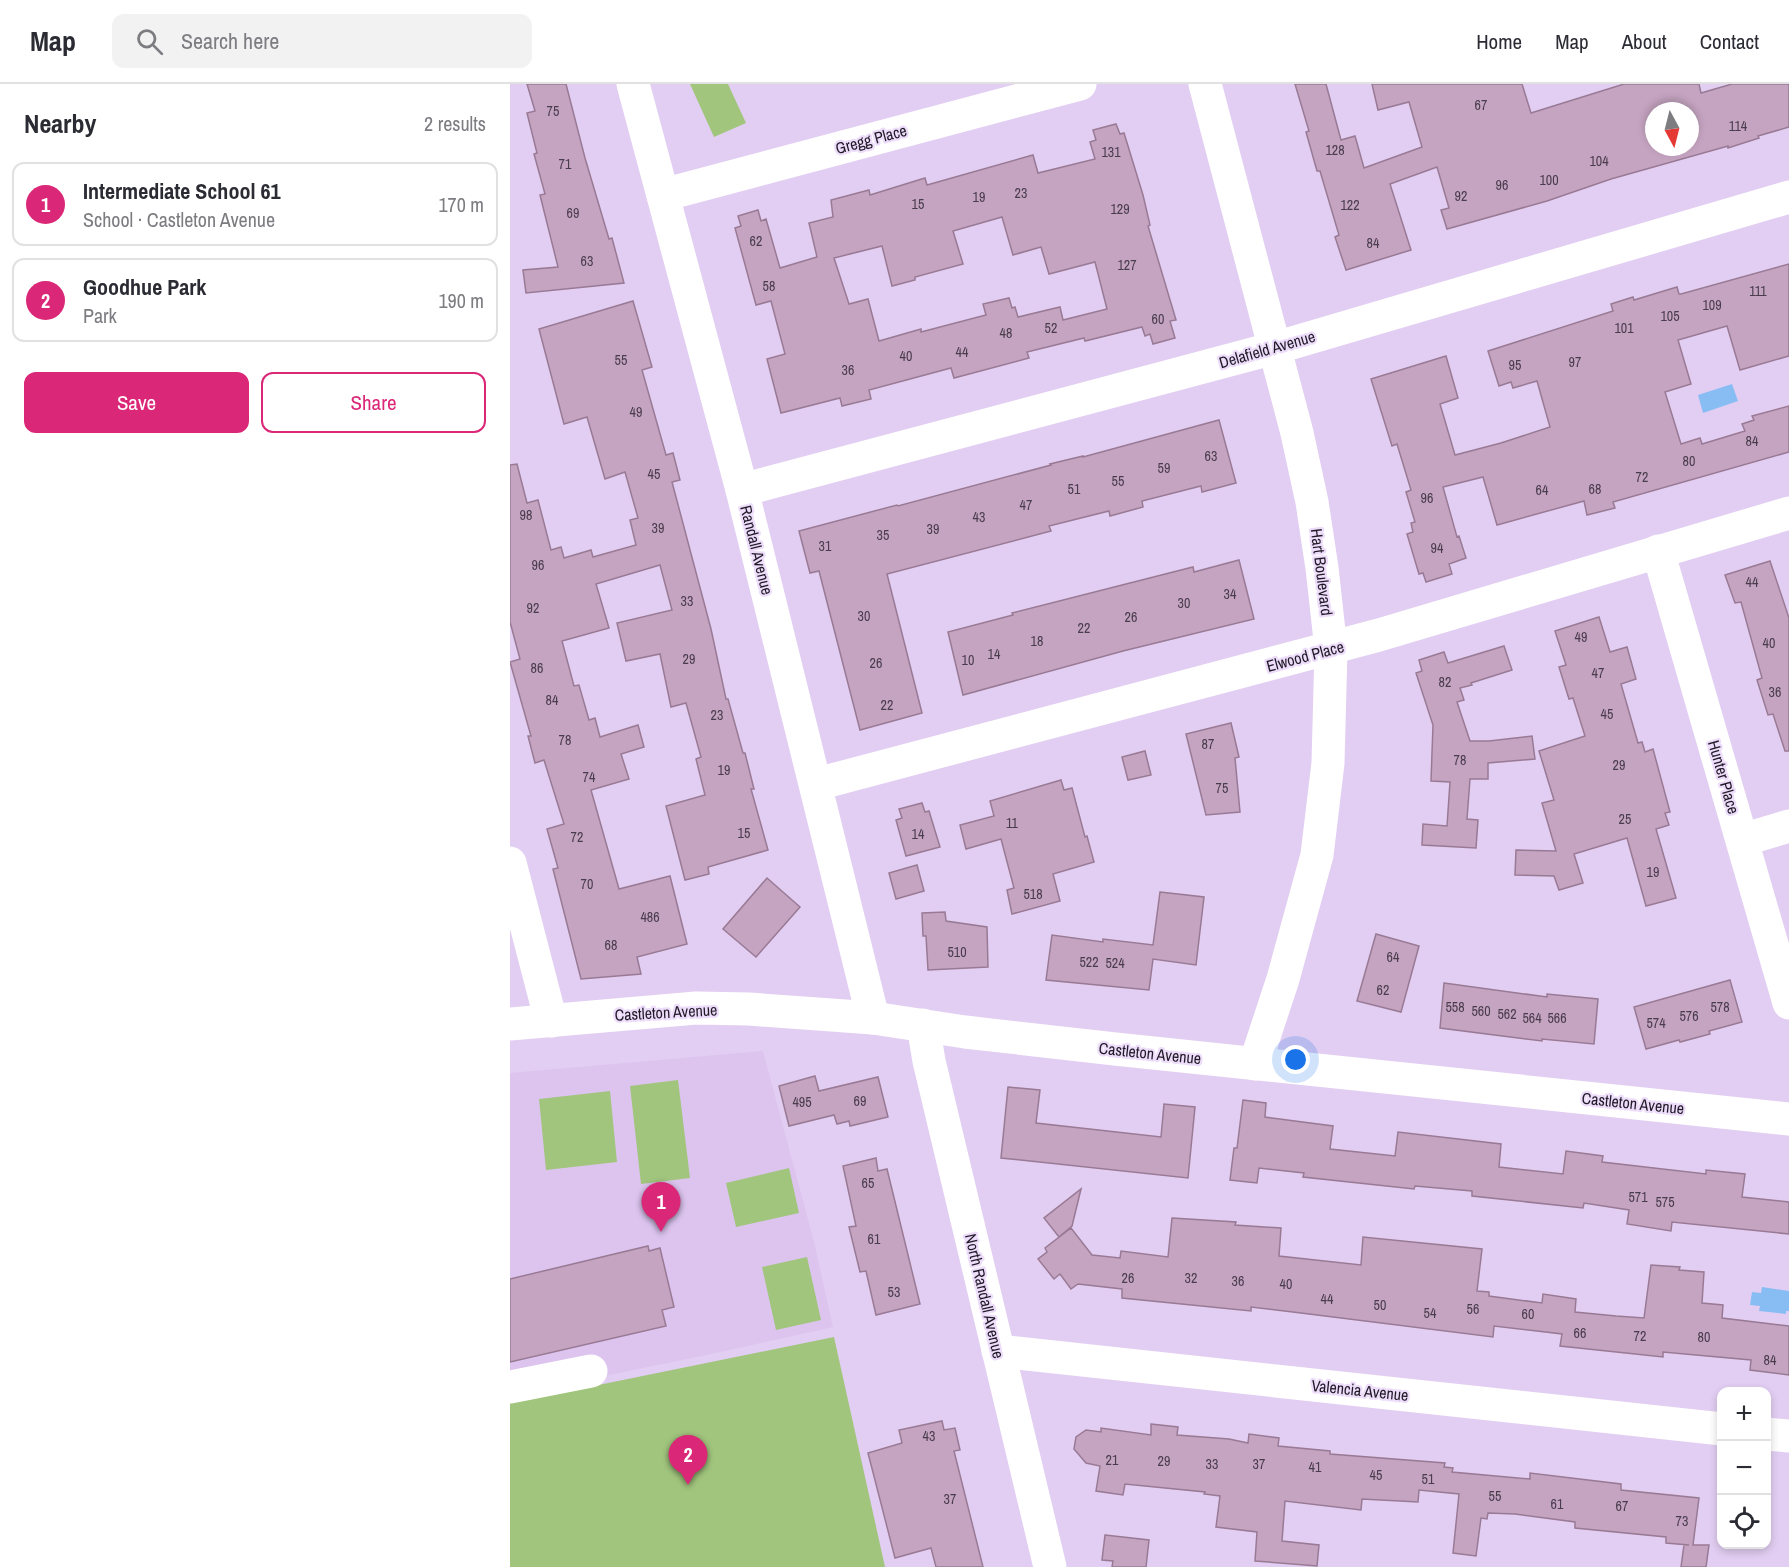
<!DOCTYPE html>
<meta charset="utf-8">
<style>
:root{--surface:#fff;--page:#f2f2f3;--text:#2b2b33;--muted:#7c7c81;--line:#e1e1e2;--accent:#db2777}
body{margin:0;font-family:"Archivo Narrow",sans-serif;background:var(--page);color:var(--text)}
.controls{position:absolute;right:18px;bottom:18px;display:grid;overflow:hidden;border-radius:12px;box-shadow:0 3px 9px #0003}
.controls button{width:54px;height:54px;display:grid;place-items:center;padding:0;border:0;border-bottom:2px solid var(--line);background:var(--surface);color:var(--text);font:30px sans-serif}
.compass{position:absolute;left:1135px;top:18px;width:54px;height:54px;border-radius:50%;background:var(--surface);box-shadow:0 3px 9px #0003;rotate:173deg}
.you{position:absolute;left:786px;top:976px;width:21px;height:21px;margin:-15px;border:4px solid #fff;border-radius:50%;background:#1a73e8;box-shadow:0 0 0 9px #1a73e833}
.badge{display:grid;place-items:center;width:39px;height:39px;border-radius:50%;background:var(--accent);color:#fff;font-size:20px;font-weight:700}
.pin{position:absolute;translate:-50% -50px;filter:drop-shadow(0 2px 3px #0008)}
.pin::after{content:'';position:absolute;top:32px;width:21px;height:18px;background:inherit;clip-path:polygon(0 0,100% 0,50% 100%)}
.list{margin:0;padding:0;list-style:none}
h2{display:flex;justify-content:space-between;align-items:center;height:78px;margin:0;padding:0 24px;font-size:26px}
h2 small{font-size:20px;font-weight:400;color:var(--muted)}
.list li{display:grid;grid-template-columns:39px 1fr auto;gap:18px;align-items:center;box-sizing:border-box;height:84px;margin:0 12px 12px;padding:0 12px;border:2px solid var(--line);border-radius:12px}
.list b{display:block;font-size:22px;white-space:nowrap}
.list p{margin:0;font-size:20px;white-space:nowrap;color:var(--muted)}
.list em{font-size:20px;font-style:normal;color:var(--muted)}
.actions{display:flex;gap:12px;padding:18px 24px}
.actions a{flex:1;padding:14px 0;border:2px solid var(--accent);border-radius:12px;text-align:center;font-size:21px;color:var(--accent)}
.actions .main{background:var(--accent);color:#fff}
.icon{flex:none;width:33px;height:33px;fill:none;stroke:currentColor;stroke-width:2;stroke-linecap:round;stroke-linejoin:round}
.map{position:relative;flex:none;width:1279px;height:1483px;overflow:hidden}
header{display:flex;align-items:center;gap:36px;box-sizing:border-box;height:84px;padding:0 30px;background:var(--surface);border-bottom:2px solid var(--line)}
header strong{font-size:28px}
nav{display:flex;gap:33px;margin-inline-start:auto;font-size:21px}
.search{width:420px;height:54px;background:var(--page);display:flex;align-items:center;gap:15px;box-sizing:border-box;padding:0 21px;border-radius:12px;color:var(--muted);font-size:22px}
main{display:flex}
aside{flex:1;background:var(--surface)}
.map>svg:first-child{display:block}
.built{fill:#dcc4ef}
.green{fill:#a1c57d}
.water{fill:#88bdf4}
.building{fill:#c5a4c1;stroke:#997a95;stroke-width:1.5;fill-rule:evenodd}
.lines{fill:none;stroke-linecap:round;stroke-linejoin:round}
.minor{stroke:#fff;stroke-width:33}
.labels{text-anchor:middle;stroke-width:4.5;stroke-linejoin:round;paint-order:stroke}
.number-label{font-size:14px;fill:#493c4d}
.street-label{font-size:16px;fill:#201926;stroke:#edddfa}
</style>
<header>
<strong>Map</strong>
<div class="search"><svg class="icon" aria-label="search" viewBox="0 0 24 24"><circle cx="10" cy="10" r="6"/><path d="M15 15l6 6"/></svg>Search here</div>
<nav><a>Home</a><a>Map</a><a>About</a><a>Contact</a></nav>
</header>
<main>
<aside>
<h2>Nearby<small>2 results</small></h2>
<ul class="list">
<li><span class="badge">1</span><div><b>Intermediate School 61</b><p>School · Castleton Avenue</p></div><em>170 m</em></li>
<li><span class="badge">2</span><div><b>Goodhue Park</b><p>Park</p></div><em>190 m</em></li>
</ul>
<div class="actions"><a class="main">Save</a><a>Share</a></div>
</aside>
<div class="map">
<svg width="1279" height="1483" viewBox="0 0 1279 1483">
<rect width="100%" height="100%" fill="#e2cef2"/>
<path class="built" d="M253,967L304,1158L323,1243L192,1272L0,1311V989Z"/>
<g class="green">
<path d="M180,0H218L236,39L204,53Z"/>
<path d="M168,996L180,1094L131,1100L120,1002Z"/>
<path d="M100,1007L107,1078L36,1086L29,1015Z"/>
<path d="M279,1084L289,1129L226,1143L216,1099Z"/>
<path d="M297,1173L311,1236L266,1246L252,1183Z"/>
<path d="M324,1253L375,1483H0V1319Z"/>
</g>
<g class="water">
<path d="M1222,300L1228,317L1193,329L1188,311Z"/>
<path d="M1252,1203L1279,1207V1227H1276V1230L1249,1227L1250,1222L1240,1221L1242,1208L1251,1209Z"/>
</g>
<g class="building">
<path d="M17,0H56L75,74L99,155L102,154L114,199L16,209L13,186L48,183L30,111L35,110L24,70L27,69L17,29L25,27Z"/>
<path d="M785,0H816L831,56L845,52L854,84L912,63L899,18L868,26L862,0H1012L1021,29L1114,0H1189L1191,9L1222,0H1279V43L1248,52L1249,54L1218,64V62L1101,95L1037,117L937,145L931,126L939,124L927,83L880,100L901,166L836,186L825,153L829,151L810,87H807L796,48L799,47ZM1144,27H1180V63H1144Z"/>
<path d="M606,40L610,50L614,49L633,111L640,141L638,142L666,236L660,237L665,254L643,260L640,250L635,252L632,243L575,257L574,254L517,268L519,274L444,294L441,284L359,306L361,315L332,322L330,314L271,329L257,275L275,270L261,217L246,221L225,144L231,142L228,132L248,126L251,137L256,135L270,184L307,173L299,139L323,133L321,116L359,106L360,111L415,94L417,101L523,71L528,89L585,75L580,58L586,56L583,46ZM492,133L503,171L531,163L539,190L585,178L597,225L553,236L550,223L508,233L505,223L502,224L499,214L473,220L476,231L411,248V245L369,257L358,215L339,220L324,174L372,162L382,202L405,196V193L453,180L443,147Z"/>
<path d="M1279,180V272L1230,286L1217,242L1168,256L1181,300L1155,308L1171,360L1190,354L1192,360L1235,347L1232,340L1244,336L1242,332L1279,322V368L1103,418L1105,424L1077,431L1074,417L987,441L973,393L933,403L947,453L949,452L956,474L939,480L942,490L916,498L913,489L909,490L897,450L903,448L901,439L905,438L896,408L901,406L887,360L882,362L861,295L936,272L948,314L930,320L945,371L991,359L1040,343L1027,297L1003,304L1001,298L989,302L978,267L1103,227L1101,220L1123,213L1124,216L1167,203L1169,210H1171Z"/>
<path d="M123,217L142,283L132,286L156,371L163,369L170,396L162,398L201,545L216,615H218L233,669H235L244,705H241L258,766L198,783L199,790L175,796L156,722L195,711L186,675L191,673L176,619L161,623L150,570L116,577L107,539L162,526L150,481L86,500L99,544L52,557L64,602L69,601L79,636L85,634L90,653L128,641L134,663L111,670L119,695L81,706L109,805L160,792L177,860L127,873L131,890L71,895L43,785L48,784L37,745L54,740L34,676L25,679L18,652H21L0,578L10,575L0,538V381L7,380L17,419L28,416L41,466L51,463L54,474L81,466L83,473L126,461L120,436L128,434L115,388L95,395L77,333L54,340L29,245Z"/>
<path d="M709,336L726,399L692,408L691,402L632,417L633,423L600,432L599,427L539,442L541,447L377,490L412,629L350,646L309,487L300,489L289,447L387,421L388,422L541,381L540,380L573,372V373Z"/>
<path d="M729,476L744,535L613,567L453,611L438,548L503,531L502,529L683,483L684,488Z"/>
<path d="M1260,477L1279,534V667H1275L1263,630L1258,631L1247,596L1252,594L1231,518L1225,519L1215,491Z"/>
<path d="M1089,533L1100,568L1117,563L1126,595L1111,600L1128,659L1132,658L1135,668L1143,665L1160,728L1155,729L1159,741L1146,745L1166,814L1136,822L1117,754L1064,770L1073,799L1049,806L1044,792L1005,791L1006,766L1046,767L1032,719L1044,716L1029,667L1075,652L1063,614L1059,615L1049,583L1056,581L1045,547Z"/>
<path d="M994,562L1002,586L961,599L962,601L950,604L954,616L947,618L960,657H979L1022,652L1025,675L978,679V695H960L957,735L968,736L966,764L912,761L913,740L937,742L940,698L921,697L923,641L906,589L912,587L909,576L934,568L938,579Z"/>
<path d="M721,639L729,673L725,674L730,728L696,731L676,650Z"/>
<path d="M635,667L641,691L618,696L612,673Z"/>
<path d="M551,696L554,706L562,704L575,753L577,752L584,778L543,790L550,817L502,830L497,806L504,804L491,755L456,765L450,741L484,732L480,717Z"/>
<path d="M412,719L415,728L419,727L430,763L396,772L386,736L392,734L389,725Z"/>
<path d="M407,781L414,807L386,815L379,789Z"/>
<path d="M257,794L290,823L246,873L213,845Z"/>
<path d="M650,808L694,813L686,881L643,875L639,906L536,896L542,851L593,858V855L643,861Z"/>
<path d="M435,828L436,837L477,843L478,883L418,886L416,852H413L412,829Z"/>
<path d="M866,850L909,862L891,928L847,917Z"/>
<path d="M1220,896L1232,938L1199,947L1200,950L1170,958L1169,956L1136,965L1124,923Z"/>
<path d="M934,899L1037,913V910L1088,915L1084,960L1032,955V957L930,944Z"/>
<path d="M305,992L309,1007L368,993L378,1033L340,1042L339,1037L327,1040L324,1031L279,1042L269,1002Z"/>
<path d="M498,1003L530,1006L526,1039L651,1053L654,1020L685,1023L678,1094L491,1074Z"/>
<path d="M733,1016L756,1019L755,1033L823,1042L820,1065L885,1072L888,1048L991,1060L989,1083L1053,1090L1056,1067L1093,1072L1092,1078L1196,1090V1086L1235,1090L1232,1113L1279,1118V1150L1162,1138L1161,1147L1117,1140L1119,1126L1074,1119L1073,1124L962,1112V1107L905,1102L904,1105L793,1093L794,1089L749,1084L747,1099L720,1096L724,1064H727Z"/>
<path d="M366,1074L368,1087L377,1085L410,1220L366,1231L356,1187L350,1188L339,1143L346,1142L333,1082Z"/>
<path d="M571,1105L562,1142L549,1153L534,1134Z"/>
<path d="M662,1134L726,1138L725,1141L771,1144L769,1172L851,1181L853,1153L972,1165L967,1207L979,1208V1212L1032,1219L1033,1210L1066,1215L1065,1228L1106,1232L1134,1234L1141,1181L1170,1183L1169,1186L1194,1188L1192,1219L1213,1221L1212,1234L1279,1242V1291L1240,1286L1241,1276L1153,1268V1273L1050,1262L1052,1250L984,1242L983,1253L791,1229L741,1223V1227L612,1214V1205L568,1200L561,1205L550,1190L544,1195L528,1175L537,1168L535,1164L561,1144L582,1171L610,1174L611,1167L658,1173Z"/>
<path d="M138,1162L139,1167L150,1164L164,1223L152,1226L156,1242L0,1278V1195Z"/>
<path d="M432,1337L434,1346L445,1344L450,1366L444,1367L473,1483H426L421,1464L385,1474L358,1369L392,1359L389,1346Z"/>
<path d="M641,1340L668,1343L667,1351L719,1355L738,1359L739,1350L769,1354L768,1362L820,1367V1370L935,1379L934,1383L943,1384L942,1388L1020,1395V1389L1111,1400V1406L1189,1414L1183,1461H1199L1196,1483H1171L1174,1461H1179L1156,1459V1453L1065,1444V1438L1005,1430L978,1429L977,1435L971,1434L966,1472L943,1469L949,1410L909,1406L908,1418L852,1415L851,1426L775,1417L772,1457L809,1461L807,1482L745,1477L747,1448L706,1443L710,1412L694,1410L695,1408L615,1400L613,1411L586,1407L590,1382L576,1379L564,1365L566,1353L576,1346L591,1348V1344L641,1351Z"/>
<path d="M595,1451L639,1456L636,1483H602L603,1477L592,1476Z"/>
</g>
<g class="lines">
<g class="minor">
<path d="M123,0L232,406L363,934"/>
<path d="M695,0L787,349L802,418L812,484L821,565L818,679L807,771L773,895L745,980"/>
<path d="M153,111L570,0"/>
<path d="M232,406L765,264L1279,113"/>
<path d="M1148,467L1279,919"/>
<path d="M307,700L869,551L1279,429"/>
<path d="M1232,756L1279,742"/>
<path d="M0,779L41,937"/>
<path d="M0,940L186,924L239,925L363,934L455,948L605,965L1279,1035"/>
<path d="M413,941L419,977L540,1483"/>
<path d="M488,1267L1212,1345"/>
<path d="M0,1303L81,1287"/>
<path d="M1256,1350L1279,1352"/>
</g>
</g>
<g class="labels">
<g class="number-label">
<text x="971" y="26">67</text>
<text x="43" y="32">75</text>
<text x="1228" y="47">114</text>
<text x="825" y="71">128</text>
<text x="601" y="73">131</text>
<text x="1089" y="82">104</text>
<text x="55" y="85">71</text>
<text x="1039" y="101">100</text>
<text x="992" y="106">96</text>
<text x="511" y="114">23</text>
<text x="951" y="117">92</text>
<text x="469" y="118">19</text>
<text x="408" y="125">15</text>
<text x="840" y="126">122</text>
<text x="610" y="130">129</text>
<text x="63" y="134">69</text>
<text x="246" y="162">62</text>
<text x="863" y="164">84</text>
<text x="77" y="182">63</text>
<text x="617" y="186">127</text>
<text x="259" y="207">58</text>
<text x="1248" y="212">111</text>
<text x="1202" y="226">109</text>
<text x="1160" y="237">105</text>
<text x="648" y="240">60</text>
<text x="541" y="249">52</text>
<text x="1114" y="249">101</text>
<text x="496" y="254">48</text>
<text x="452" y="273">44</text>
<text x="396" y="277">40</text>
<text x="111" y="281">55</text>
<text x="1065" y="283">97</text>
<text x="1005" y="286">95</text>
<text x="338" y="291">36</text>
<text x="126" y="333">49</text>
<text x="1242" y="362">84</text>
<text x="701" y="377">63</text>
<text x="1179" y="382">80</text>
<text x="654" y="389">59</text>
<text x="144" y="395">45</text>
<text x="1132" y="398">72</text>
<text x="608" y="402">55</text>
<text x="564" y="410">51</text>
<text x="1085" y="410">68</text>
<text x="1032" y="411">64</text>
<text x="917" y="419">96</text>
<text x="516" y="426">47</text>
<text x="16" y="436">98</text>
<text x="469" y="438">43</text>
<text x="148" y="449">39</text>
<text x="423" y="450">39</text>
<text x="373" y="456">35</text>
<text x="315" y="467">31</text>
<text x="927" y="469">94</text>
<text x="28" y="486">96</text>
<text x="1242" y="503">44</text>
<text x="720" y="515">34</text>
<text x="177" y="522">33</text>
<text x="674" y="524">30</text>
<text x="23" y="529">92</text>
<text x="354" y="537">30</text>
<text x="621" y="538">26</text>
<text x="574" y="549">22</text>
<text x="1071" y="558">49</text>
<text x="527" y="562">18</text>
<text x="1259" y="564">40</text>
<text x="484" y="575">14</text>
<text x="179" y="580">29</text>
<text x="458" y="581">10</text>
<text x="366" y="584">26</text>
<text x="27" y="589">86</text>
<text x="1088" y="594">47</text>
<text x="935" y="603">82</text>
<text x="1265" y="613">36</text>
<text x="42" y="621">84</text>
<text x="377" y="626">22</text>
<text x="1097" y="635">45</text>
<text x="207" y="636">23</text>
<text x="55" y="661">78</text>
<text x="698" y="665">87</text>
<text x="950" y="681">78</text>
<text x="1109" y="686">29</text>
<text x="214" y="691">19</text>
<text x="79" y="698">74</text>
<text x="712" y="709">75</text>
<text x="1115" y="740">25</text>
<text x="502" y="744">11</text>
<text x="234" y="754">15</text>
<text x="408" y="755">14</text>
<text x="67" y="758">72</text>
<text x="1143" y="793">19</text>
<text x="77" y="805">70</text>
<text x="523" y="815">518</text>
<text x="140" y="838">486</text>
<text x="101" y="866">68</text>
<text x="447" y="873">510</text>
<text x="883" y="878">64</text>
<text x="579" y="883">522</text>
<text x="605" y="884">524</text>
<text x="873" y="911">62</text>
<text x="945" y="928">558</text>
<text x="1210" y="928">578</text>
<text x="971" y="932">560</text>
<text x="997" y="935">562</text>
<text x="1179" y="937">576</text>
<text x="1022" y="939">564</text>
<text x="1047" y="939">566</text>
<text x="1146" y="944">574</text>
<text x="350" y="1022">69</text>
<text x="292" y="1023">495</text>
<text x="358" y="1104">65</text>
<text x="1128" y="1118">571</text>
<text x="1155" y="1123">575</text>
<text x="364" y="1160">61</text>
<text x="618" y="1199">26</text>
<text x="681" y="1199">32</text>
<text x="728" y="1202">36</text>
<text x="776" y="1205">40</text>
<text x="384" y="1213">53</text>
<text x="817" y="1220">44</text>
<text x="870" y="1226">50</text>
<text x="963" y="1230">56</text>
<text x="920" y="1234">54</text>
<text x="1018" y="1235">60</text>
<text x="1070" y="1254">66</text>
<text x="1130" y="1257">72</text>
<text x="1194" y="1258">80</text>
<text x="1260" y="1281">84</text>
<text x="419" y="1357">43</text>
<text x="602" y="1381">21</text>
<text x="654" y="1382">29</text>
<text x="702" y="1385">33</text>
<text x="749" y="1385">37</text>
<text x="805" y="1388">41</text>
<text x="866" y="1396">45</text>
<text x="918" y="1400">51</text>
<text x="985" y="1417">55</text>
<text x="440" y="1420">37</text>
<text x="1047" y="1425">61</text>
<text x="1112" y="1427">67</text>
<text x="1172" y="1442">73</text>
</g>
<g class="street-label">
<text transform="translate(361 55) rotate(-15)" y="6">Gregg Place</text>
<text transform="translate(757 265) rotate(-16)" y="6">Delafield Avenue</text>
<text transform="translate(247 466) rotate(76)" y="6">Randall Avenue</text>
<text transform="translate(812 488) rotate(83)" y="6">Hart Boulevard</text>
<text transform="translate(795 572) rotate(-15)" y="6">Elwood Place</text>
<text transform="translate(1214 693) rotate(74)" y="6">Hunter Place</text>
<text transform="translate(156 928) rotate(-3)" y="6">Castleton Avenue</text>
<text transform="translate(640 969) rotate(6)" y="6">Castleton Avenue</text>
<text transform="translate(1123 1019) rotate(6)" y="6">Castleton Avenue</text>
<text transform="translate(475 1212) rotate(77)" y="6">North Randall Avenue</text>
<text transform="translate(850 1306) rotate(6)" y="6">Valencia Avenue</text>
</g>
</g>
</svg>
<div class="controls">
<button>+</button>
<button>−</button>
<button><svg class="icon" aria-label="locate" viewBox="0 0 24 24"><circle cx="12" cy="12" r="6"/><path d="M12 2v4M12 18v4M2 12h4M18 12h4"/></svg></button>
</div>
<svg class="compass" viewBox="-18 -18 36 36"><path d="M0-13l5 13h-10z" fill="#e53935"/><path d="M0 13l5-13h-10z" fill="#7c7c81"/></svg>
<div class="you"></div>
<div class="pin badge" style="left:151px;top:1148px">1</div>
<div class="pin badge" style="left:178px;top:1401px">2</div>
</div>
</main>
